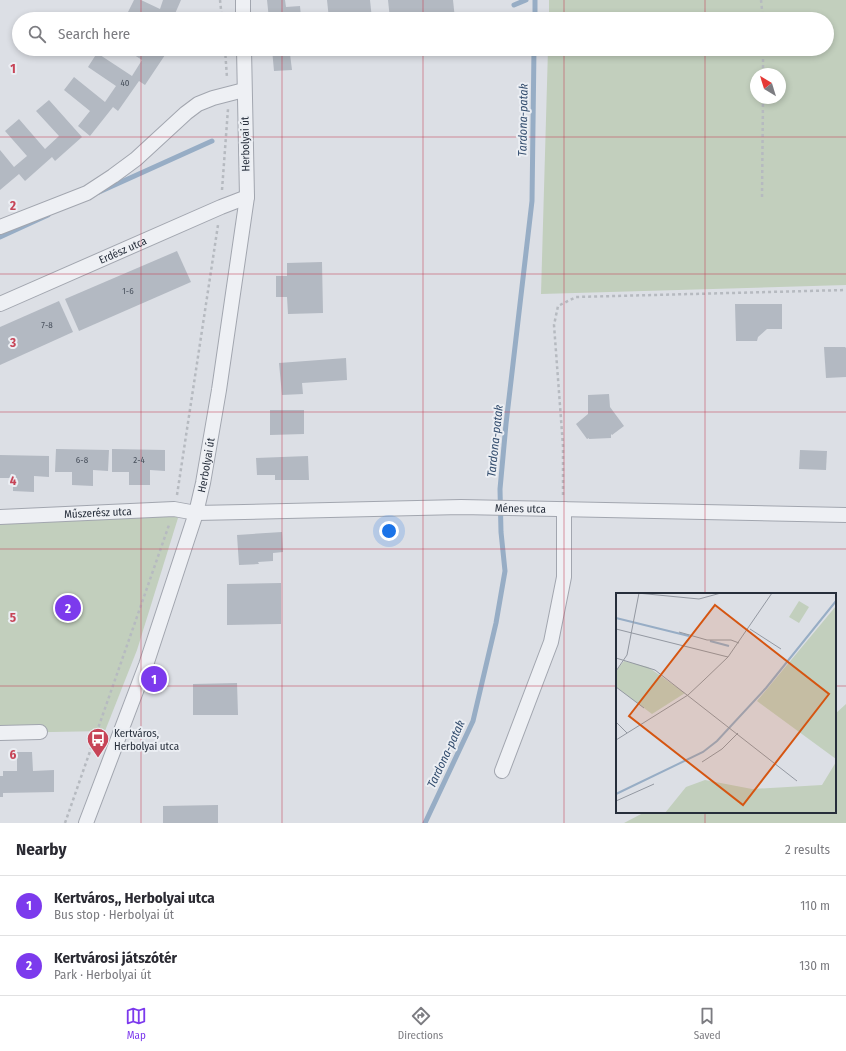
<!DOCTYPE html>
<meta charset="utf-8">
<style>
:root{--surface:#fff;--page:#f2f2f3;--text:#2b2b33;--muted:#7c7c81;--line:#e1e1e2;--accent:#7c3aed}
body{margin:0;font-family:"Fira Sans Condensed",sans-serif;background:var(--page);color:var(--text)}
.compass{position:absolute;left:750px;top:68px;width:36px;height:36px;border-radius:50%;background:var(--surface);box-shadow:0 2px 6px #0003;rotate:322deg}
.you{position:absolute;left:389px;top:531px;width:14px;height:14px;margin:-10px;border:3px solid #fff;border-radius:50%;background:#1a73e8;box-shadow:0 0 0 6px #1a73e833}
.badge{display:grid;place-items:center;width:26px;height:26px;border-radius:50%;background:var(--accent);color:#fff;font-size:13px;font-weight:700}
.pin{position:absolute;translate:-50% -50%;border:2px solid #fff;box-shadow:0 1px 4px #0006}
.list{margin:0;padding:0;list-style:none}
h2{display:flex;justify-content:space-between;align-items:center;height:52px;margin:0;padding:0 16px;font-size:17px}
h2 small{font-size:13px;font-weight:400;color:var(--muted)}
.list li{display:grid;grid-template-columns:26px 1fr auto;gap:12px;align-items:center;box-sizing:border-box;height:60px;padding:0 16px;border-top:1px solid var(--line)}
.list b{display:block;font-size:15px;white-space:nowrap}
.list p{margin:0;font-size:13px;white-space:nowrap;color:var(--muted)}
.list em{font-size:13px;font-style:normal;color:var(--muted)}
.icon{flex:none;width:22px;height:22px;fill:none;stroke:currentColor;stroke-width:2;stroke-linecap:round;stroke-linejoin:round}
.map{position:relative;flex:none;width:846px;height:823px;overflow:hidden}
.search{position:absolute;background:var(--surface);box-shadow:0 2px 6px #0003;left:12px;right:12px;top:12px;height:44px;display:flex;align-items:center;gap:10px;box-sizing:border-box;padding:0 14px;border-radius:22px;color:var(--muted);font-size:15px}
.sheet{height:172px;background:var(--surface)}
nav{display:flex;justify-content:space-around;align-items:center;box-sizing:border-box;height:56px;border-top:1px solid var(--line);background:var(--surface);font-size:11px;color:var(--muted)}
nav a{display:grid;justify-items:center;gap:2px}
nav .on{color:var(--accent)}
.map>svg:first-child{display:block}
.green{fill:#c2cfbd;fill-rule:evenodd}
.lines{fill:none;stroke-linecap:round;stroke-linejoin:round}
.stream{stroke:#97adc5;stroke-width:5}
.building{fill:#b3b9c2}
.street-casing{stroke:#a2a6af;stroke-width:16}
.path{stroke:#b6bac0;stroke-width:2.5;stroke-dasharray:3 3;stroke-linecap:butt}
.street{stroke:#eef0f4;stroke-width:14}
.grid{fill:none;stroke:#c74457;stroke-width:1;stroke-opacity:0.55}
.labels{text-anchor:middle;stroke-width:4;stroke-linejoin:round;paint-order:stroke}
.number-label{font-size:9px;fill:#49515d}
.street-label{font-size:11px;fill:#262e3b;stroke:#ebeef3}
.poi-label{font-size:11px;fill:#262e3b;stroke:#ebeef3;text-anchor:start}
.water-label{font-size:12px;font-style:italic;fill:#324c6d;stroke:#ebeef3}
.inset-river{fill:none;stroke:#97adc5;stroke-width:2}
.inset-road{fill:none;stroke:#9398a1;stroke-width:1}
.view{fill:#d55511;fill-opacity:0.15;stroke:#d55511;stroke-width:2}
.inset-edge{fill:none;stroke:#262e3b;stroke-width:2}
.grid-label{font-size:13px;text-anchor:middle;font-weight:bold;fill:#c74457;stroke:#ebeef3;stroke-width:4;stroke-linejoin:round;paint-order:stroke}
</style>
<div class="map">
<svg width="846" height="823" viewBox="0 0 846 823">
<rect width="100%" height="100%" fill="#dcdfe5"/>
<g class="green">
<path d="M549,0H846V285L541,294L548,49H827V19H549ZM756,74H780V98H756Z"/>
<path d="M168,510L178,518L137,650L105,731L0,733V516Z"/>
<path d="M846,704V823H624L645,812H835V714Z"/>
</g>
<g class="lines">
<g class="stream">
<path d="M514,5L526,0"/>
<path d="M535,19V0"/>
<path d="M99,192L212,141"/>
<path d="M0,237L48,215"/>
<path d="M425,823L473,721L496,623L505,571L501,532L500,489L506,424L532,201L534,49"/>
</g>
</g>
<g class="building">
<path d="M134,0H141L160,9L163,0H181L174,16L179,19H142L128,12Z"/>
<path d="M267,0H285L286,7L300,6L301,17L312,16V19H269Z"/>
<path d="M327,0H370L372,19H329Z"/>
<path d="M388,0H453L455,19H390Z"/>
<path d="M125,49H165L163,54L165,55L145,85L139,81L118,111L113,107L90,136L78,126L90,111L64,90L74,77L105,102L116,86L88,67L97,53L132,76L142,60Z"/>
<path d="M272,49H303L304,53L290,54L292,70L274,71Z"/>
<path d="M49,100L82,137L55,161L52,157L25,181L19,174L0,190V150L14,167L27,156L5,131L19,119L45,149L59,136L36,111Z"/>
<path d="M177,251L191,282L79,331L65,299Z"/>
<path d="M322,262L323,313L288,314L287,297H276V276H287V263Z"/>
<path d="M59,301L73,332L0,365V327Z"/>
<path d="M735,304H782V329H767L758,337L757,341H736Z"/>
<path d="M824,347H845L846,348V377L826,378Z"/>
<path d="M346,358L347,380L302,383L303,394L282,395L279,363Z"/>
<path d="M609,394L610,407L624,426L612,435L611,434V438L589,439V438L587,439L576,424L588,414V395Z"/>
<path d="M270,410H304V434L270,435Z"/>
<path d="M56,449L109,450L108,471L93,470V486L72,485V472H55Z"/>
<path d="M112,449L165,450V471L150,470V485H129V472H112Z"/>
<path d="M800,450L827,451L826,470L799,469Z"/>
<path d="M0,455L49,456V477L34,476V492L13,491V478H0Z"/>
<path d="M308,456L309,480H275V475H257L256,458Z"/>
<path d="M282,532L283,552L273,553V561L258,562L259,564L239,565L237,535Z"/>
<path d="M281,583V624L227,625V584Z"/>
<path d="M237,683L238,715H193V684Z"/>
<path d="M17,752H32L33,771L54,770V792L3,793V797H0V776H3V771H17Z"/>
<path d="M218,805V823H163V806Z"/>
</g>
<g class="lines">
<g class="street-casing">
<g id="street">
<path d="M243,0V19"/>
<path d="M0,227L87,193L113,176L136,159L186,113L198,104L213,98L244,90"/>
<path id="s1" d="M0,304L221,207L247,197"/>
<path id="s2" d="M0,517L174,509L196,513L461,507L846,515"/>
<path d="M0,733L40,732"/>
<path d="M502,771L551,642L564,577V509"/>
<path id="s3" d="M86,823L146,665L196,513L203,483L219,390L247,197L244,49"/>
</g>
</g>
<g class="path">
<path d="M220,0L222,19"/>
<path d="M761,0L763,19"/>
<path d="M225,49L227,78"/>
<path d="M763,74V49"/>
<path d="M222,190L228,109"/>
<path d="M762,197L763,98"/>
<path d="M177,495L218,225"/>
<path d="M563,495V446L554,325L558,306L576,297L846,290"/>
<path d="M65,823L169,525"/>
</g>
<use href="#street" class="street"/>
</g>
<path class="grid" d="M141,0V19M282,0V19M423,0V19M564,0V19M705,0V19M141,49V823M282,49V823M423,49V823M564,49V823M705,49V594M0,137H846M0,274H846M0,412H846M0,549H846M0,686H617M835,686H846M705,812V823"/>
<defs>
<g id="bus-pin" transform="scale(1.15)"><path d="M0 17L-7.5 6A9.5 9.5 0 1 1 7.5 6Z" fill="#c74457" stroke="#ebeef3"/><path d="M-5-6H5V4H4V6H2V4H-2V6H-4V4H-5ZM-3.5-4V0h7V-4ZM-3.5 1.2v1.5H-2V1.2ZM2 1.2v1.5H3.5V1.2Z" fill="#fff"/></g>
</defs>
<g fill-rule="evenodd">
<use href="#bus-pin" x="98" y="739"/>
</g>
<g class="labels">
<g class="number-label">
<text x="125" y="86">40</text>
<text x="128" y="294">1-6</text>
<text x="47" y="328">7-8</text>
<text x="82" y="463">6-8</text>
<text x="139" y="463">2-4</text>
</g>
<g class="street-label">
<text transform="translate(245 144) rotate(-91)" y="4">Herbolyai út</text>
<text dy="4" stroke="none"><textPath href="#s1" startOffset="134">Erdész utca</textPath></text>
<text dy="4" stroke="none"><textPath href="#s3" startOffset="378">Herbolyai út</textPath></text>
<text dy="4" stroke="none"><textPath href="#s2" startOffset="521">Ménes utca</textPath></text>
<text dy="4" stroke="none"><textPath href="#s2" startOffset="98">Műszerész utca</textPath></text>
</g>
<g class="poi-label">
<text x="114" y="737">Kertváros,<tspan x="114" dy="13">Herbolyai utca</tspan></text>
</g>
<g class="water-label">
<text transform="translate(523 120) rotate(-89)" y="4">Tardona-patak</text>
<text transform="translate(495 441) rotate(-84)" y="4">Tardona-patak</text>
<text transform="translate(446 754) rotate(-65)" y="4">Tardona-patak</text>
</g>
</g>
<g transform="translate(616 593)">
<rect width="220" height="220" fill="#dcdfe5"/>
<path d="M183,8L193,14L183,30L173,24ZM220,13V166L141,108ZM8,68L32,74L69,100L36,121L0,94V78ZM220,169V220H49L70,194L89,187L136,196L206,192Z" fill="#c2cfbd"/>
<path class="inset-river" d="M0,25L73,43M94,48L113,53M0,201L87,159L101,148L150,95L220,8"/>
<path class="inset-road" d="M21,0L83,6L105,0M0,36L112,64M134,36L165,56M63,39L91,47H115L123,50M0,65L39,77L181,188M0,78L11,62L23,0M0,94L28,115M0,129L11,140M0,147L72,102L88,87L112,64L156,0M86,169L106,156L122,140M0,208L38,191"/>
<path class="view" d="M99,12L213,101L127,212L13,123Z"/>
<rect width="220" height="220" class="inset-edge"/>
</g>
<g class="grid-label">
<text x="13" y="73">1</text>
<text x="13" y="210">2</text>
<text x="13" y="347">3</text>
<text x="13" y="485">4</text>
<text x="13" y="622">5</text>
<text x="13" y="759">6</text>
</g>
</svg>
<svg class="compass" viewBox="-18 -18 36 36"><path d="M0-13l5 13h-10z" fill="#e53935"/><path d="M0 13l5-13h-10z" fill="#7c7c81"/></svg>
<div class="you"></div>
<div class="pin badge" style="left:154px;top:679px">1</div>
<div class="pin badge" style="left:68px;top:608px">2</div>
<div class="search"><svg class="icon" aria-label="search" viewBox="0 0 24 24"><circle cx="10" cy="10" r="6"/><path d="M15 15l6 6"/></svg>Search here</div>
</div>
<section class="sheet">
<h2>Nearby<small>2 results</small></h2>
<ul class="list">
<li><span class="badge">1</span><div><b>Kertváros,, Herbolyai utca</b><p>Bus stop · Herbolyai út</p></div><em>110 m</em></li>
<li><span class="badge">2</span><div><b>Kertvárosi játszótér</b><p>Park · Herbolyai út</p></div><em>130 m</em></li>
</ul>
</section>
<nav>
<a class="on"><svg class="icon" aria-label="map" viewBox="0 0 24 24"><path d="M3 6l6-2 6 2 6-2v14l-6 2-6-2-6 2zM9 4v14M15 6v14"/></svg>Map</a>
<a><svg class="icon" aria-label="directions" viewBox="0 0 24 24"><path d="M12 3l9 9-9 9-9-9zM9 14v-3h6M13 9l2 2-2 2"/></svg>Directions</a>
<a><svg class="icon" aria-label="saved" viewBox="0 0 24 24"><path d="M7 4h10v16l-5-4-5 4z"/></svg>Saved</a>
</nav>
